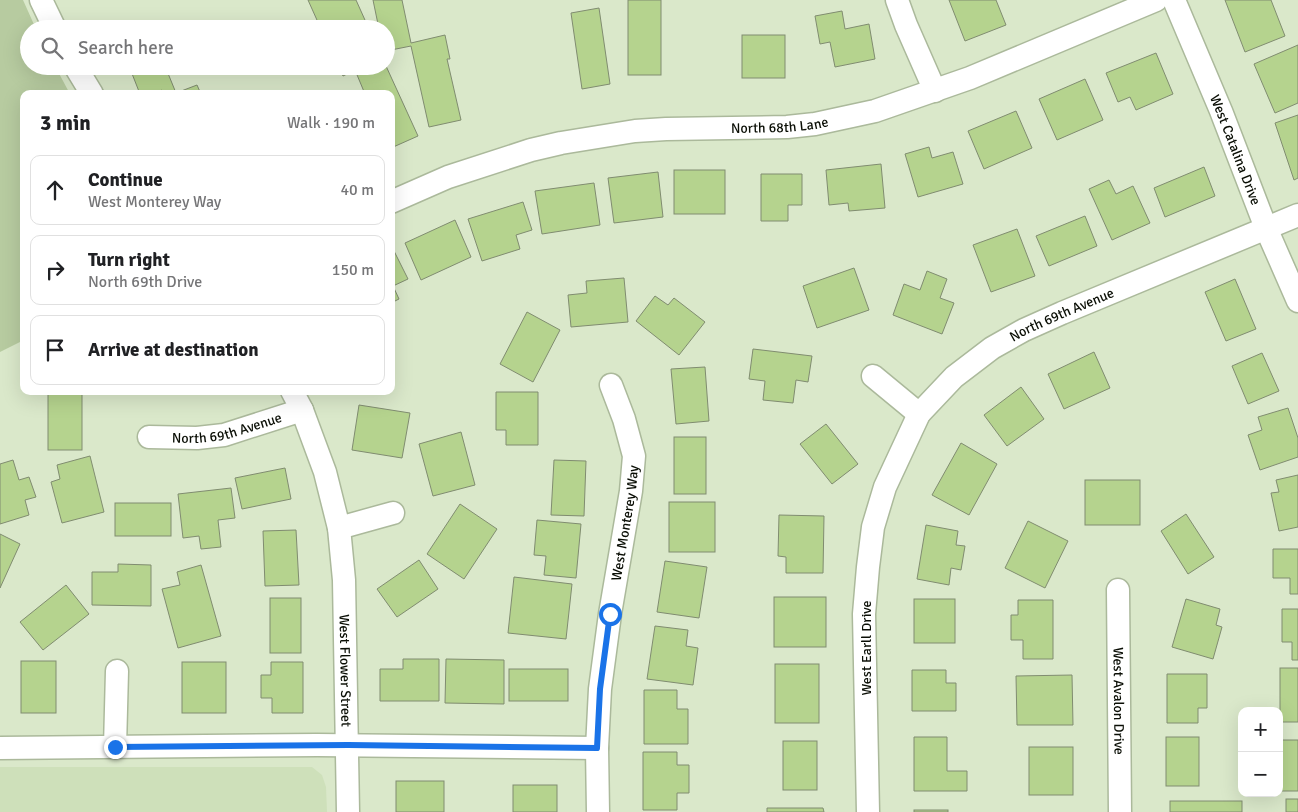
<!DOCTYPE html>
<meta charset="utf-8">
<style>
:root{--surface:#fff;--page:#f6f6f6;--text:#202124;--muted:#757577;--line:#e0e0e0}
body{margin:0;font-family:Signika,sans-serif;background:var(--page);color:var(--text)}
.controls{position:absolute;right:15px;bottom:15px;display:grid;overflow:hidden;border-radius:10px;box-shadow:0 5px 20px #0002}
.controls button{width:45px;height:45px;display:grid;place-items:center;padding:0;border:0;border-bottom:1px solid var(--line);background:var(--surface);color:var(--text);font:25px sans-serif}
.stop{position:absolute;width:15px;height:15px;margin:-11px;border:4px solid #1a73e8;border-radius:50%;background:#fff}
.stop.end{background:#1a73e8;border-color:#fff;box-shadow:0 1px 5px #0008}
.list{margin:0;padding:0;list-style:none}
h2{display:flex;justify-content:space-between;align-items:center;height:65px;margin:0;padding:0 20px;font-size:21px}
h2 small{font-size:16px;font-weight:400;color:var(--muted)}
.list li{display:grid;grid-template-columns:32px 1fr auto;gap:15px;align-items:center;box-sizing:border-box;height:70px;margin:0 10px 10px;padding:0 10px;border:1px solid var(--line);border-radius:10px}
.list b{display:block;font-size:19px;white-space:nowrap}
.list p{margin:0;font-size:16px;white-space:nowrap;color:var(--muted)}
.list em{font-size:16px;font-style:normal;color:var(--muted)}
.icon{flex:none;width:28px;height:28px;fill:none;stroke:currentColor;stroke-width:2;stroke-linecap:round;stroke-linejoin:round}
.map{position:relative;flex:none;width:1298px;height:812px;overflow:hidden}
.search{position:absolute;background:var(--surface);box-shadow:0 5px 20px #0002;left:20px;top:20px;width:375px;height:55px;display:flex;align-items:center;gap:12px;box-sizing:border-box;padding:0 18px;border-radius:28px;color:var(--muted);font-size:19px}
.panel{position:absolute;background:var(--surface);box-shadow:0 5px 20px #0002;left:20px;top:90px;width:375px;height:305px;border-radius:10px}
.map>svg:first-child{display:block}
.built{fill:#cee0ba}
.park{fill:#b7cba0}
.building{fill:#b5d38e;stroke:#808c70}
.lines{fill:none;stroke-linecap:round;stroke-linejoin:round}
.minor-casing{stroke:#abb99b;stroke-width:25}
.minor{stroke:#fff;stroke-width:22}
.route{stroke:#1a73e8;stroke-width:6}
.labels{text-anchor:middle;stroke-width:4;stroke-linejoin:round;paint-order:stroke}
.street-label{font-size:14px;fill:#0a0e05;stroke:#fff}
</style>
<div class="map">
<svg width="1298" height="812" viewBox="0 0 1298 812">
<rect width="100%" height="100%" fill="#dae8ca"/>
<path class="built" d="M0,767H312L322,775L326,787L327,812H0Z"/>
<path class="park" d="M0,0H23L36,29H29V66H55L70,94H24V340L0,352Z"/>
<g class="building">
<path d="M308,0H356L369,29H321Z"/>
<path d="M373,0H402L411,43L445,35L450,59H447L461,120L429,127L411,46L386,51V29H379Z"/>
<rect x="628" y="0" width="33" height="75"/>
<path d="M949,0H996L1006,25L965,41Z"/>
<path d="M1225,0H1271L1285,36L1245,52Z"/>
<path d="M599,8L610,84L582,89L571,13Z"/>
<path d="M842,11L845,29L869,24L875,59L835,67L830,42L820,44L815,16Z"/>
<rect x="742" y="35" width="43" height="43"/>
<path d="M1298,45V103L1275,113L1254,64Z"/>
<path d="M1156,53L1173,94L1136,110L1130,97L1118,102L1106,73Z"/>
<path d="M129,66H165L176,93L197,85L201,94H164L162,90L153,94H140Z"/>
<path d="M338,66H386L418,136L391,148V94H365L355,70L343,76Z"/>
<path d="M1085,79L1103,120L1057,140L1039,99Z"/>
<path d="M1016,111L1032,148L984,169L968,131Z"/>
<path d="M1298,115V178L1294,180L1275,123Z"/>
<path d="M929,147L932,158L953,152L963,184L918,197L905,154Z"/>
<path d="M881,164L885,208L849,211L848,203L829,205L826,170Z"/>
<path d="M1204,167L1215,196L1165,217L1154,188Z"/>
<rect x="674" y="170" width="51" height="44"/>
<path d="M658,172L663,217L614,223L608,178Z"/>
<path d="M761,174H802V205H788V221H761Z"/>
<path d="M1109,180L1116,194L1133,186L1150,223L1112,240L1089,189Z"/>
<path d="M594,183L600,225L542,234L535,191Z"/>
<path d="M523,202L532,230L516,235L520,249L482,261L468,219Z"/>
<path d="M1085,216L1097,246L1049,266L1036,236Z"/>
<path d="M455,220L471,257L421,280L405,243Z"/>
<path d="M1017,229L1035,276L991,292L973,245Z"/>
<path d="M394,251L408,279L393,286L399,299L391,303V252Z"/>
<path d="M854,268L869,310L817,328L803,286Z"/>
<path d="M927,271L947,279L940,298L954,303L942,334L893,315L904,284L920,290Z"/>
<path d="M624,278L628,322L571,327L568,295L587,293L586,281Z"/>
<path d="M1235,279L1256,329L1226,341L1205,292Z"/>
<path d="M655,296L668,305L674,298L705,322L679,355L636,321Z"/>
<path d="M527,312L560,330L533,382L500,364Z"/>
<path d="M753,349L812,356L808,382L796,380L793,403L763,400L765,381L749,379Z"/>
<path d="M1094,352L1110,388L1064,409L1048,374Z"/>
<path d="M1262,353L1279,391L1248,404L1232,366Z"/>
<path d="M705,367L709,421L676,424L671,369Z"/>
<path d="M1021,387L1044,419L1007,446L984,415Z"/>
<rect x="48" y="391" width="34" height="59"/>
<path d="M496,392H538V445H506V430H496Z"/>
<path d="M359,405L410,413L402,458L352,450Z"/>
<path d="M1288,408L1298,438V457L1260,470L1248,435L1262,430L1258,417Z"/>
<path d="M826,424L858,464L832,484L800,444Z"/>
<path d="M461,432L475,485L433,496L419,444Z"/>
<rect x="674" y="437" width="32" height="57"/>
<path d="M961,443L997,464L969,515L932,495Z"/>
<path d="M90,456L104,512L62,523L51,482L60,479L57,465Z"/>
<path d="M13,460L19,480L29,477L36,497L25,500L29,515L0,524V464Z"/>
<path d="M554,460L586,461L584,516L551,515Z"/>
<path d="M285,468L291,499L242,509L235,478Z"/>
<path d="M1298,475V527L1279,531L1271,493L1279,492L1276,480Z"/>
<rect x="1085" y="480" width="55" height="45"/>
<path d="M231,488L235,518L218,520L221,547L201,549L199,536L183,538L178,494Z"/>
<rect x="669" y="502" width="46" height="50"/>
<rect x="115" y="503" width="56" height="33"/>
<path d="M460,504L497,529L464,579L427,554Z"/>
<path d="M1186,514L1214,557L1188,574L1161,531Z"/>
<path d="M779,515L824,516L823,573H786V557L778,556Z"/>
<path d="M537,520L581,524L576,578L544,575L546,556L534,555Z"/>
<path d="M1028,521L1068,541L1045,588L1005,568Z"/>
<path d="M926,525L958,531L956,545L965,546L961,570L951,568L949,585L917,579Z"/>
<path d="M296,530L299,585L265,586L263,531Z"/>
<path d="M0,534L20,544L0,588Z"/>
<path d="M1273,549H1298V594H1290V578H1273Z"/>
<path d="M419,560L438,589L397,617L377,589Z"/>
<path d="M665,561L707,567L699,618L657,612Z"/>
<path d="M118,564L151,565V606L92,605V572H118Z"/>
<path d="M201,565L221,636L178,648L162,589L180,585L177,572Z"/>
<path d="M514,577L572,584L566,639L508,633Z"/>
<path d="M66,585L89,614L43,650L20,622Z"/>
<rect x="774" y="597" width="52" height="50"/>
<rect x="270" y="598" width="31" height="55"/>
<rect x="914" y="599" width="41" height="44"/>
<path d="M1186,599L1220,609L1216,625L1222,627L1213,659L1172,647Z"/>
<path d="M1018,600H1053V659H1023V640H1011V615H1018Z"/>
<path d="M1282,609H1298V660H1292V642H1282Z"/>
<path d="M655,626L688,630L686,646L698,648L693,685L647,679Z"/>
<path d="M403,659H439V701H380V669H403Z"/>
<path d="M446,659L504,660V704L445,703Z"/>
<rect x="21" y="661" width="35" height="52"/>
<rect x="182" y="662" width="44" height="51"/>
<path d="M271,662H303V713H272V698H261V675H271Z"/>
<rect x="775" y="664" width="44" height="59"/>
<rect x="1280" y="668" width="18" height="54"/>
<rect x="509" y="669" width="59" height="32"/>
<path d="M912,670H946V683H956V711H912Z"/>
<path d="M1167,674H1207V708H1198V723H1167Z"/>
<path d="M1072,675L1073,725H1017L1016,676Z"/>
<path d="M644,690H677V709H688V744H644Z"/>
<path d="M914,737H947V771H967V791H914Z"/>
<rect x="1166" y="737" width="33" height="49"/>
<rect x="1279" y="740" width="19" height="51"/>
<rect x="783" y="741" width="34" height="49"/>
<rect x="1029" y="747" width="44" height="48"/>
<path d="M643,752H677V765H689V793H677V810H643Z"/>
<rect x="396" y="781" width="48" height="31"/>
<rect x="513" y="785" width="44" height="27"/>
<rect x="1286" y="799" width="12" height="13"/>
<rect x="1170" y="801" width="72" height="11"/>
<path d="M767,808H823L824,812H767Z"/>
<rect x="914" y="810" width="34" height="2"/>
</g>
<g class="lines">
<g class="minor-casing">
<g id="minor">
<path d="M41,0L55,29"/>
<path d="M897,0L906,25L935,91"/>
<path id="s1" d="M1174,0L1221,111L1266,228L1298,301"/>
<path d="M75,66L92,94"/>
<path id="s2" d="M391,202L448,177L531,150L561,143L635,131L666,129L787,127L815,124L875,111L970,78L1156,0"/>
<path d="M873,376L919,414"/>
<path id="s3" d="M292,391L302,410L325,472L339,528L344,580L348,812"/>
<path id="s4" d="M149,437L197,438L224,435L302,410"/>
<path d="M339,528L393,513"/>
<path id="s5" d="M1118,590L1120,812"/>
<path d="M115,747L117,671"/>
<path d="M0,748L317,745L597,748"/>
<path id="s6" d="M598,812L597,748L600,689L610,614L631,491L634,456L624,419L611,385"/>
<path id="s7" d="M868,812L864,614L868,567L873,527L885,487L919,414L954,377L992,348L1024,330L1062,313L1298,215"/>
</g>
</g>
<use href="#minor" class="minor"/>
</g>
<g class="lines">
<path class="route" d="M115,747L348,745L597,748L600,689L610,614"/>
</g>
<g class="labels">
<g class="street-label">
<text dy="5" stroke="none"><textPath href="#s2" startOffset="400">North 68th Lane</textPath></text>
<text dy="5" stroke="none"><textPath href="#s1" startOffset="162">West Catalina Drive</textPath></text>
<text dy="5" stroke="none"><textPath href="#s7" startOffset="584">North 69th Avenue</textPath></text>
<text dy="5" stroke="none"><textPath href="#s4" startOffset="79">North 69th Avenue</textPath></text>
<text dy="5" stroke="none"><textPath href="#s6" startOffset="291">West Monterey Way</textPath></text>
<text transform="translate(866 648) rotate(-90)" y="5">West Earll Drive</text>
<text dy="5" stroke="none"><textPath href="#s3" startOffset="288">West Flower Street</textPath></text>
<text dy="5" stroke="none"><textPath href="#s5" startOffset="111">West Avalon Drive</textPath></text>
</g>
</g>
</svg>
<div class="controls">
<button>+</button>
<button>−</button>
</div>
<div class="stop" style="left:610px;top:614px"></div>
<div class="stop end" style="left:115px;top:747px"></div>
<div class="search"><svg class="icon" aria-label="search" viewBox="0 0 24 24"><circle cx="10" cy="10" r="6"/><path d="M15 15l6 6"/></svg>Search here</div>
<section class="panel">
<h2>3 min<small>Walk · 190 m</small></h2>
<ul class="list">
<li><svg class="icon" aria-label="ahead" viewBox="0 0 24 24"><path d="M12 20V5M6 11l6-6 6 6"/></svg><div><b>Continue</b><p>West Monterey Way</p></div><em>40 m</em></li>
<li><svg class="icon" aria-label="right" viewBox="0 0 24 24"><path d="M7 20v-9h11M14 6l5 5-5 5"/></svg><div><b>Turn right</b><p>North 69th Drive</p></div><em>150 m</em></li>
<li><svg class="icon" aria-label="arrive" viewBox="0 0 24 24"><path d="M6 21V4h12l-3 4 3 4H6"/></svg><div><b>Arrive at destination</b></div></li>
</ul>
</section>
</div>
